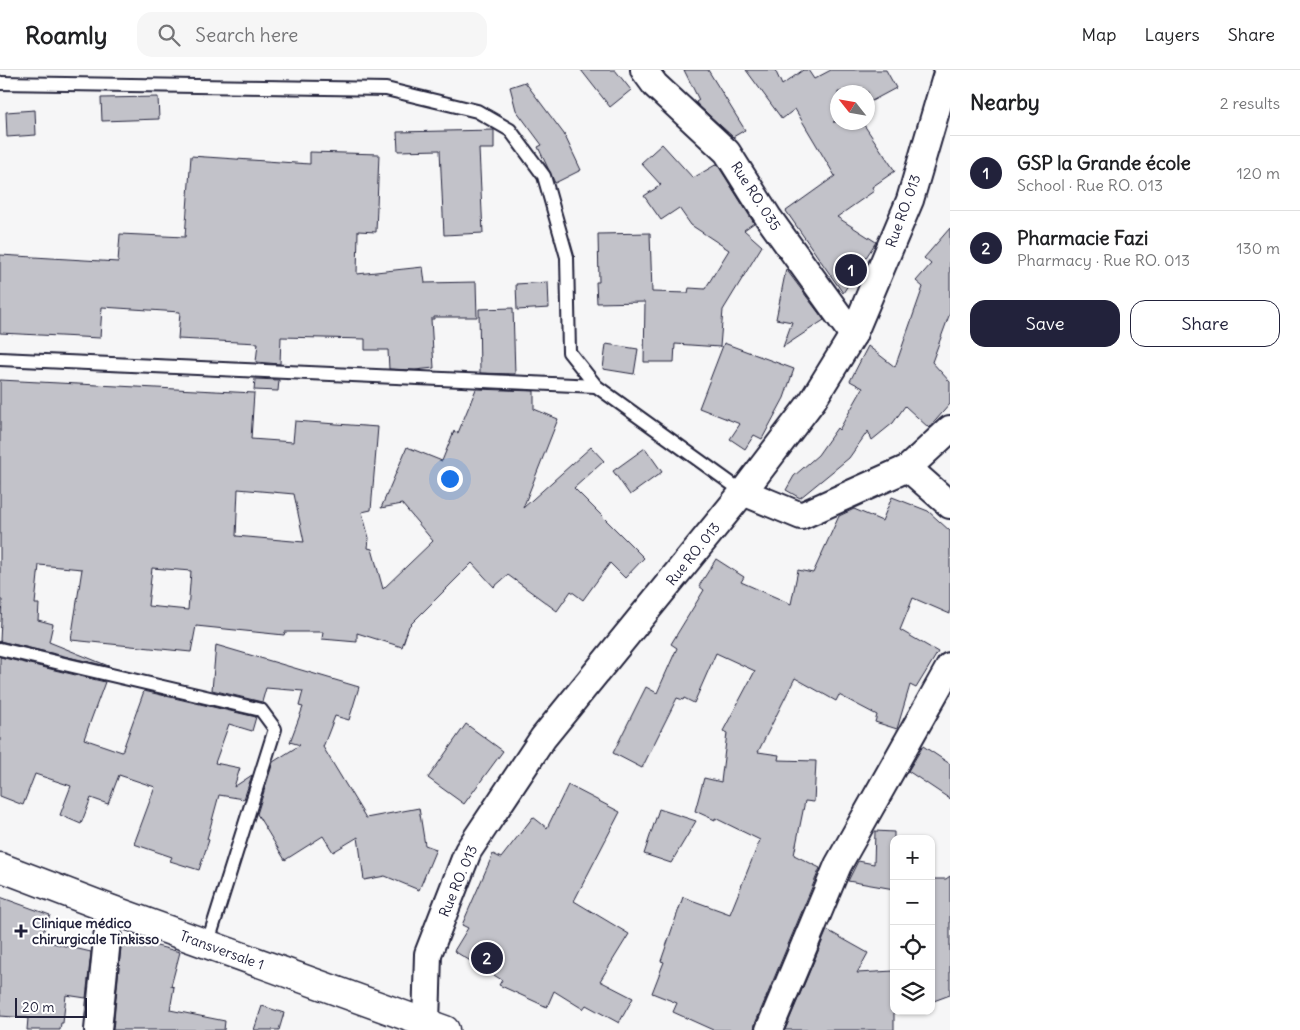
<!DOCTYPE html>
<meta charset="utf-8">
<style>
:root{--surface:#fff;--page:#f6f6f6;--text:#202124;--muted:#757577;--line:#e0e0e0;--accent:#22223b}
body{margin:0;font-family:Delius,sans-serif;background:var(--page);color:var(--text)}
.controls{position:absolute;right:15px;bottom:15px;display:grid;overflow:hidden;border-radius:10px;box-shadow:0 1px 4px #0004}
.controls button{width:45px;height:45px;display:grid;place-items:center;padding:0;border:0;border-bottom:1px solid var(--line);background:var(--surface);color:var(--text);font:25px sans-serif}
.compass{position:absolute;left:830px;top:15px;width:45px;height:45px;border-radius:50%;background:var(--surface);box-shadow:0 1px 4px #0004;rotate:301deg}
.scale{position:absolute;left:15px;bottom:12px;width:72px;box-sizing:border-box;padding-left:5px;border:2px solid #22223b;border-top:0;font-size:14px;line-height:18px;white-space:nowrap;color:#22223b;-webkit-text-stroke:4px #fff;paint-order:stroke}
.you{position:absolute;left:449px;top:408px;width:18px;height:18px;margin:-12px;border:4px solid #fff;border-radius:50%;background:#1a73e8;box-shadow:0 0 0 8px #1a73e833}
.badge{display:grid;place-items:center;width:32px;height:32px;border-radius:50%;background:var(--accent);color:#fff;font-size:16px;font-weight:700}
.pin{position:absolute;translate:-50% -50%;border:2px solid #fff;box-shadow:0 1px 5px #0006}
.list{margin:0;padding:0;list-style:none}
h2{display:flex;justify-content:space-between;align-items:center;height:65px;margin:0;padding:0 20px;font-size:21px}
h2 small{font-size:16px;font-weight:400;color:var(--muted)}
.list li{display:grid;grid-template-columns:32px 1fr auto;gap:15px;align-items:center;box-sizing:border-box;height:75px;padding:0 20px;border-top:1px solid var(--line)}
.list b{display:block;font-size:19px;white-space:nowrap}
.list p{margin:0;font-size:16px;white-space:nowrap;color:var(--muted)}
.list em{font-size:16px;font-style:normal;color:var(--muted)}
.actions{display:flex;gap:10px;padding:15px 20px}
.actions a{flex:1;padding:11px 0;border:1px solid var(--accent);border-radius:15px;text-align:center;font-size:18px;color:var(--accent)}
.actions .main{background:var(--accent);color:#fff}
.icon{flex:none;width:28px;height:28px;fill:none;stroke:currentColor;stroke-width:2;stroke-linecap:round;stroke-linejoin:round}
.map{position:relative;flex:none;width:950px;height:960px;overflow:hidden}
header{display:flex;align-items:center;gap:30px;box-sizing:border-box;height:70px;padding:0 25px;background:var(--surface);border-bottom:1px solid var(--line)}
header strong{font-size:24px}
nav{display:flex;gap:28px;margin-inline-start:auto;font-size:18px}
.search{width:350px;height:45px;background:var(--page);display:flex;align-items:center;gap:12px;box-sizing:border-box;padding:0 18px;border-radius:15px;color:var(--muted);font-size:19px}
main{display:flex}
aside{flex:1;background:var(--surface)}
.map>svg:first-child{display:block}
.building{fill:#c2c2c9;stroke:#22223b;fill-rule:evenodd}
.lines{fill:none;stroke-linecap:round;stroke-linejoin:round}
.service-casing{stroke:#22223b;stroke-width:16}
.minor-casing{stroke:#22223b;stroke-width:30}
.secondary-casing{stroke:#22223b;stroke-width:31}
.service{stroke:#fff;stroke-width:12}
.minor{stroke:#fff;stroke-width:26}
.secondary{stroke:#fff;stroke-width:28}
.poi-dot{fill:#22223b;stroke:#fff;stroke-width:2}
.labels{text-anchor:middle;stroke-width:4.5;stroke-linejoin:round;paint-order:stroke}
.street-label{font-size:14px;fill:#22223b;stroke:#fff}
.poi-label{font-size:14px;font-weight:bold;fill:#22223b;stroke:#fff;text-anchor:start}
</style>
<header>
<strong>Roamly</strong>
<div class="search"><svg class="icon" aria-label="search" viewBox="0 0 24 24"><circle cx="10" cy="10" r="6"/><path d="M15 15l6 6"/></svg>Search here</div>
<nav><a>Map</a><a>Layers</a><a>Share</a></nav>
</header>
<main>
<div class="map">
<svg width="950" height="960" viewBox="0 0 950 960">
<rect width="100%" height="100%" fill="#f6f6f7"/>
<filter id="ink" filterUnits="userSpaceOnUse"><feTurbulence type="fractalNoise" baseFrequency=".02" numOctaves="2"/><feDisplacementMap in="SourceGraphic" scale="10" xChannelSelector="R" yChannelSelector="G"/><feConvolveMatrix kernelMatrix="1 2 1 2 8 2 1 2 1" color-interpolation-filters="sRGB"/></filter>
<g filter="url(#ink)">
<g class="building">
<path d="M581,0H615L631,20L610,37Z"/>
<path d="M684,0H708L745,60L733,67L697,34L696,32L699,30Z"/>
<path d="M746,0H775L782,15L803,0H808L814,9L831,0H886L896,18L868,33V22H838V50L833,52H862L895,101L872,117L874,121L837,147L876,172L843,223L786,141L835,106L795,39L782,49Z"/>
<path d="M525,12L564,64L581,100L555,113L538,77L542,75L516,40L510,17Z"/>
<path d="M158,27L159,49L102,51L101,28Z"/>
<path d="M35,40L36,65L7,67L6,42Z"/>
<path d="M494,60V79H479L483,163L444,165L440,80L398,81L397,62Z"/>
<path d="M662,74L693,108L717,94L754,153L744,160L762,176L723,240L720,277L675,274L674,292H644L645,232L597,233L596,212H599L598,164L650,163L652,222L688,223L689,218L705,219L729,180L691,155L679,138L661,150L644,126L661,115L641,93Z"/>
<path d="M310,82L379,84L376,162L358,161L357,204L423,197L425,213L476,212L477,247H434V249H431L434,298L415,300L389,299L388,280H365V269L281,267L280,294L256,292L258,273L178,269L180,242L102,237L100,268L0,263V185L118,192L120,164L185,167L191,86L310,94Z"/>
<path d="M950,158V243L932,292L950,312V334L929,358L905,336L893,353L872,370L868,361L849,388L800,428L786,420L794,406L818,385L837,358L839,360L863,318L850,311L868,276L895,297L923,217L916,211L931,194L924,188Z"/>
<path d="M786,199L824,250L783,277L792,252L776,249Z"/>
<path d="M548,212L549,238L517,240L516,214Z"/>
<path d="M513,238L515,304L480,303L479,239Z"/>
<path d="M724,273L794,299L784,328L762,369L754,365L745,379L730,369L740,354L699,338Z"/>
<path d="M606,274L638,279L634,304L603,299Z"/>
<path d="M255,309L279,310L278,321L254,320Z"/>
<path d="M0,310L254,323L251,369L293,372L295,351L378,357L371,440L362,442L369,468L368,478L372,479L383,519L433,471L402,434L381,438L407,377L442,391L454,361L458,363L476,319L534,321V339L558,349L523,438L591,377L604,391L574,418L644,488L625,508L610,493L583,530L571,521L557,541L508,505L494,517L472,493L409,556L402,577L357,563V572L322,569L323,562H285L284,565L196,556L191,582L71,570L82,499L39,495L35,534H39L38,550L53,554L49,572L111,597L0,571L2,530H0ZM238,419L294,424L304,472L236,466ZM152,498L191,501L188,540L148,536Z"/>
<path d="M645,378L662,402L630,425L613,401Z"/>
<path d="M892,427L928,441L950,461V544L913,528L900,560L938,582L916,618L910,615L897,659L875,652L877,645L839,625L836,631L795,608L758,682L779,685L778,690L816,691L814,732L805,731L794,785L820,798L755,954L754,960H713L673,942L677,933L652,923L664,892L661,891L683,827L730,844L760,770L715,748V750L695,741L704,708L721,712L727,663L723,661L755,601L716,583L694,633L684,628L683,630L677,628L642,698L613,683L646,617L657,623L677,578L671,574L704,520L699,516L716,489L744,507L741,512L791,534L798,500L813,503L839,446L854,439L882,451Z"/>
<path d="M216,575L359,617L349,650L335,646L323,677L366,748L419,738L425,775L436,779L419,820L385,806L364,810L358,767L333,782L323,766L285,790L257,744L273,692L300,675L290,672L303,637L299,636L303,621L266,618L262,632L212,620Z"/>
<path d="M0,587L105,612L84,669L122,682L144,621L256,647L252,661L229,654L215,693L240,698L234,717L252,705L244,729L219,725L207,769L209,770L199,800L170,791L172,787L134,774L155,717L119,705L108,734L91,728L81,754L60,745L71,716L35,704L23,735L0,726Z"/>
<path d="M466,654L503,681L464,734L428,708Z"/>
<path d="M923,676L950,694V729L908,701Z"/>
<path d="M568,715L620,742L574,831L629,864L600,911L633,928L619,953L586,935L583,939L554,921L547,937L499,915L502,910L454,881L468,858L462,855L493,784L501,788L533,747L547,758Z"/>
<path d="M659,739L696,751L671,793L644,784Z"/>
<path d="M875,761L894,762V819L848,811L858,791L874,794Z"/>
<path d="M950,806V925L931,932V809H946Z"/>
<path d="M0,827L50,845L40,870L91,882L86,928L66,925L63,953H61L60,960H27L28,948L0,946Z"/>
<path d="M827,860L868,883L857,903L894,901V960H785Z"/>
<path d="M122,867L180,882L171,916L174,917L170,940L225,951L224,960H113Z"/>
<path d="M262,936L284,943L279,960H254Z"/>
</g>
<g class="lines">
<g class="service-casing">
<g id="service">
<path d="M0,13L386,19L477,41L510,60L544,106L567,187L569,282L596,316L743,422"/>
<path d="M0,289L596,316"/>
<path d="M0,579L261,640L275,659L207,875"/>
</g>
</g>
<g class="minor-casing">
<g id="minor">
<path d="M644,0L655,15L727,82L768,147L853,265"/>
<path d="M908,398L950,435"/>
<path d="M743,422L801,446L908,398L950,359"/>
<path d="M426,954L428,884L468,781L543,668L743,422L813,330L853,265L910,130L948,0"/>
<path d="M98,960L110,839"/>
<path d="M769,960L838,795L950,596"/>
</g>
</g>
<g class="secondary-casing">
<path id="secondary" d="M0,797L110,839L445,960"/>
</g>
<use href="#service" class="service"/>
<use href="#minor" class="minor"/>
<use href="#secondary" class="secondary"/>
</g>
</g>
<path class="poi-dot" d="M18.5 853.5h5v5h5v5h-5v5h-5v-5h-5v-5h5z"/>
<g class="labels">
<g class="street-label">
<text transform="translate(756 126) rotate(57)" y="5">Rue RO. 035</text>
<text transform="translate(903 141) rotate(-70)" y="5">Rue RO. 013</text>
<text transform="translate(693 484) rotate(-51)" y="5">Rue RO. 013</text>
<text transform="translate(458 811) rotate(-67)" y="5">Rue RO. 013</text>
<text transform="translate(222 880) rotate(20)" y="5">Transversale 1</text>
</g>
<g class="poi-label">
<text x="32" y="858">Clinique médico<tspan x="32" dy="16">chirurgicale Tinkisso</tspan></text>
</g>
</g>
</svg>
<div class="controls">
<button>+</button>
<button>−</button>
<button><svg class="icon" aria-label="locate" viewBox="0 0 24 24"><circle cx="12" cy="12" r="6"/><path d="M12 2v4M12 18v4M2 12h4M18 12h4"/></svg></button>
<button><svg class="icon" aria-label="layers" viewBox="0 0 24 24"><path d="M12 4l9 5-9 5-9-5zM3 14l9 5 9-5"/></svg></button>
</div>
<svg class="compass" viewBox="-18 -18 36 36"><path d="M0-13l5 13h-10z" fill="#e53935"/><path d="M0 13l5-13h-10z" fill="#757577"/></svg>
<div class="scale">20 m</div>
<div class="you"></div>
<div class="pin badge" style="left:851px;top:200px">1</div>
<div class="pin badge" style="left:487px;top:888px">2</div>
</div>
<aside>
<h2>Nearby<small>2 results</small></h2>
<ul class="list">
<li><span class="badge">1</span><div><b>GSP la Grande école</b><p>School · Rue RO. 013</p></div><em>120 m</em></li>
<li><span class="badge">2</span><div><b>Pharmacie Fazi</b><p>Pharmacy · Rue RO. 013</p></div><em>130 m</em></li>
</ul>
<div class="actions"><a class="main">Save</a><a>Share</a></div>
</aside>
</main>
